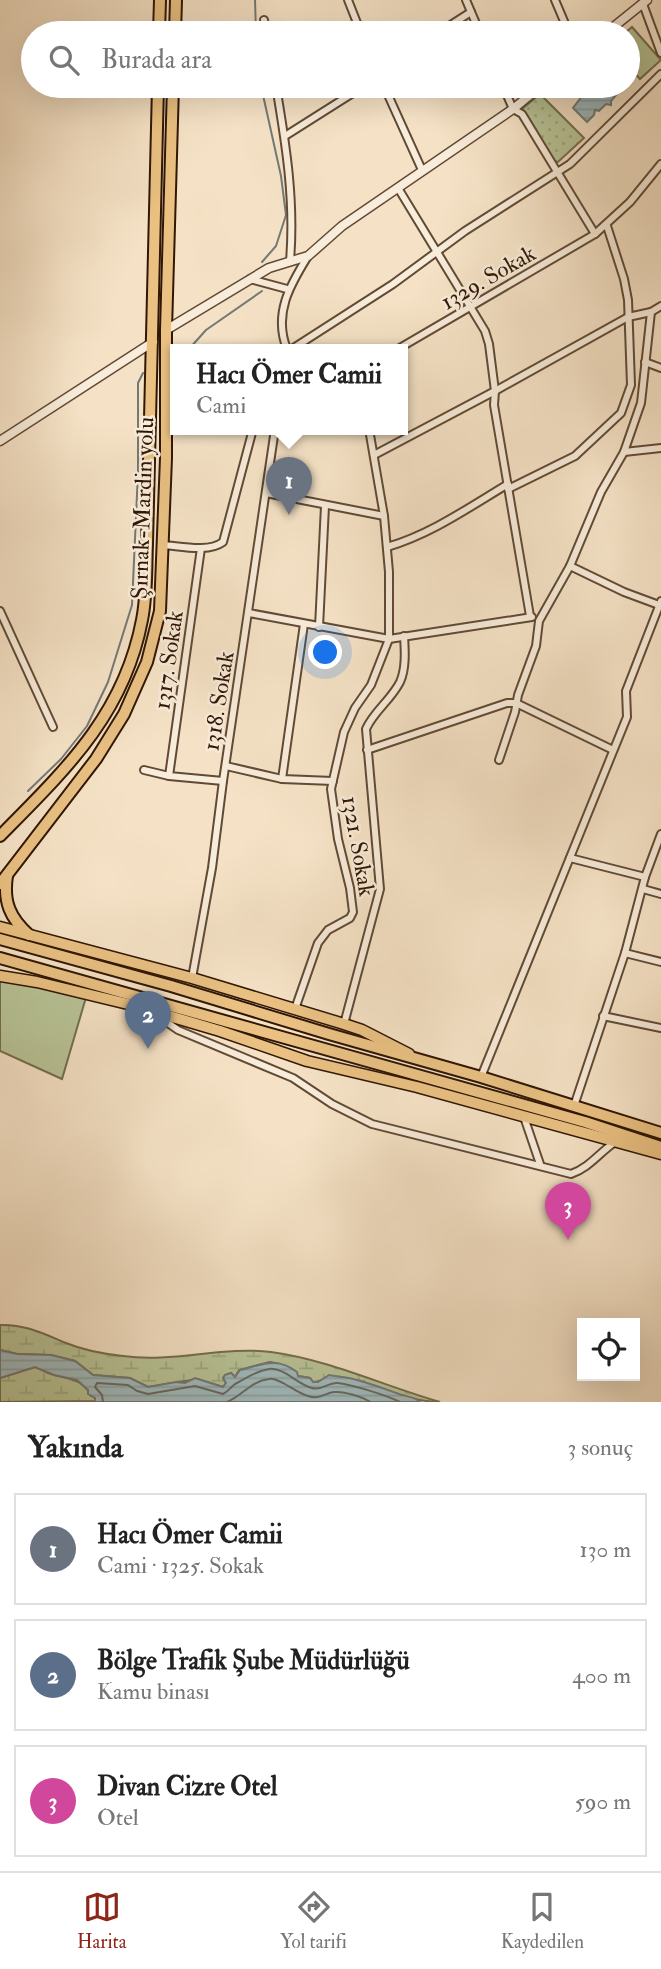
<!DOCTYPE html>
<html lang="tr">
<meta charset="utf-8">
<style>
:root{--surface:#fff;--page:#f6f6f6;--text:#222;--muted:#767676;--line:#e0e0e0;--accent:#8f2418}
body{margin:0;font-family:"IM FELL Double Pica",serif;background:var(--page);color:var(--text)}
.controls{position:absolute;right:21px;bottom:21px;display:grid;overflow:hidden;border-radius:0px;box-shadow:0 7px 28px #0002}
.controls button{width:63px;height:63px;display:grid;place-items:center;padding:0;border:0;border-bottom:2px solid var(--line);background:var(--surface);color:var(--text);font:35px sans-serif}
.you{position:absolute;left:326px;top:653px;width:24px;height:24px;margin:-18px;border:5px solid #fff;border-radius:50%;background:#1a73e8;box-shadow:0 0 0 10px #1a73e833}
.badge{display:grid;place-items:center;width:46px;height:46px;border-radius:50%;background:var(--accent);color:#fff;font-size:23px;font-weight:700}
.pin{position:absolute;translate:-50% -58px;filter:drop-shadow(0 2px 4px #0008)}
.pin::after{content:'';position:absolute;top:37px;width:24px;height:21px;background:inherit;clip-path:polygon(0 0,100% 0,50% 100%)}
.popup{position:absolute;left:170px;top:344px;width:238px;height:91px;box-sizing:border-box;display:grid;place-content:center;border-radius:0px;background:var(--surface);filter:drop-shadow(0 2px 5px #0005);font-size:23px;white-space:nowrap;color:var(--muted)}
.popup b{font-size:26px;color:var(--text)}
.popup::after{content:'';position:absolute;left:50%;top:100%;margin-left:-14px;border:14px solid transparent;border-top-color:var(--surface)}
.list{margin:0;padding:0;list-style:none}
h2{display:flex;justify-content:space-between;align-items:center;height:91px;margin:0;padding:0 28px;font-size:30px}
h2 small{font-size:23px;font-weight:400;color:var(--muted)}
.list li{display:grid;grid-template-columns:46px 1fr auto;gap:21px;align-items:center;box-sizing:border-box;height:112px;margin:0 14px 14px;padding:0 14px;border:2px solid var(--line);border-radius:0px}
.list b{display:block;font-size:26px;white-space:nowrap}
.list p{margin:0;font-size:23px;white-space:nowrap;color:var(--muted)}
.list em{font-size:23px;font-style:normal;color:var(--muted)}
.icon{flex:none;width:38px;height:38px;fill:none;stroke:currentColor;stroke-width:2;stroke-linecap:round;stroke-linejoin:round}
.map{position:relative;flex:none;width:661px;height:1402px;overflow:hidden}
.search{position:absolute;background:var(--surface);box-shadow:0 7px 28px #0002;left:21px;right:21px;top:21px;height:77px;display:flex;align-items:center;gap:18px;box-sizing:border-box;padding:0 24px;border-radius:38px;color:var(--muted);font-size:26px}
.sheet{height:469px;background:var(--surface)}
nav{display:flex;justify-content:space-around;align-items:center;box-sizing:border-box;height:98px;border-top:2px solid var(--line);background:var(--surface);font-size:19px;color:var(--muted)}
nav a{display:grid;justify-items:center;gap:4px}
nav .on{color:var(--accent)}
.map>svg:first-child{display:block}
.grass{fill:#b8c497;stroke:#746e4e;stroke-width:2}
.wetland{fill:url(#wetland-marsh);stroke:#746e4e;stroke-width:2}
.garden{fill:url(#garden-dots);stroke:#746e4e;stroke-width:2}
.water{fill:url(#water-rules);stroke:#737975;stroke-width:2}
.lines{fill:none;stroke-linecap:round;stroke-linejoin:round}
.shore{stroke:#686962;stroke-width:2}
.stream{stroke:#737975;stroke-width:2}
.minor-casing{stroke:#614a35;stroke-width:10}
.tertiary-casing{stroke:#614a35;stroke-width:11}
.primary-casing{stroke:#301705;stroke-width:13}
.trunk-casing{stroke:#301705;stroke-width:14}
.minor{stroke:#f8ecda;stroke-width:6}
.tertiary{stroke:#f8ecda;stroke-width:8}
.primary{stroke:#eac183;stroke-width:10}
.trunk{stroke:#eac183;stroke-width:10}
.labels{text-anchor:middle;stroke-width:5;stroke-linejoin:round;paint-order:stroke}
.street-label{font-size:23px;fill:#301705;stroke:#f8ecda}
</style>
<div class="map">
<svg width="661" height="1402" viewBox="0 0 661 1402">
<defs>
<pattern id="wetland-marsh" width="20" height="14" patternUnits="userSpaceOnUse" patternTransform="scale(1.75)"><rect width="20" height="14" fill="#b8c497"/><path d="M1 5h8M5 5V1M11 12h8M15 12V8" fill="none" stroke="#9ea881"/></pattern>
<pattern id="garden-dots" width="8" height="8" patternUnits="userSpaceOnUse" patternTransform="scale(1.75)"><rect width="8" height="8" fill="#b8c497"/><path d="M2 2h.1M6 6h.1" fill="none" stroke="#9ea881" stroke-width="1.8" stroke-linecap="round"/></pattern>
<pattern id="water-rules" width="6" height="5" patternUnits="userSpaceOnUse" patternTransform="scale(1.75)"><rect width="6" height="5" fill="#a0bbbf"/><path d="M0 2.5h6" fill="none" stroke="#8aa0a3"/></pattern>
</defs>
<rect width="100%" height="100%" fill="#f5e2c6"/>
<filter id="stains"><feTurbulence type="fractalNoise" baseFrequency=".00286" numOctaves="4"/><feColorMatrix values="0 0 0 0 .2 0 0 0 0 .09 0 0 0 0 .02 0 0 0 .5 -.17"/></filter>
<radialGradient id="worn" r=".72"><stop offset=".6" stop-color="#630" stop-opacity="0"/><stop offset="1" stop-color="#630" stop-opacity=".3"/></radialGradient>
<g class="grass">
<path d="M632,27L661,60L640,79L628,66V33H625Z"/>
<path d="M0,976L87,994L62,1079L0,1051Z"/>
</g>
<g class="wetland">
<path d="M0,1325C25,1324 44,1334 66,1343C83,1350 104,1354 123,1356C173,1363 222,1346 271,1352C330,1360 384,1386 440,1402C404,1402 375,1382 340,1377C329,1375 322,1382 313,1382L310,1378L298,1376L280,1364L270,1362L239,1370L235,1377L231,1373L225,1375L223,1378L226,1383L223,1387L198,1379L148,1387L130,1378L93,1375L75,1361L51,1355L17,1354L0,1350Z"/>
<path d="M35,1367C40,1369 46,1372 51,1374C67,1379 83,1378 91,1396L95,1397L96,1401L0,1402V1378Z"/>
</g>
<path class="garden" d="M540,94L584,138L558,162L554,161L522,109Z"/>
<g class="water">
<path d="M597,86H609L617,94L611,101V105L606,104L599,111L595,110L594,115L587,122L573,108L586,91Z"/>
<path d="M0,1350L17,1354L51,1355L75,1361L93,1375L130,1378L148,1387L176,1382L185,1383L195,1378L223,1387L226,1383L223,1378L225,1375L231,1373L235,1377L240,1370C261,1365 277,1356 297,1372L298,1376L310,1378L313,1382H318L329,1375C338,1377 348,1377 357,1380C372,1384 385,1389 399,1394C407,1397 414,1396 420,1402H95V1398L88,1394V1390L77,1380L54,1375L35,1367L0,1378Z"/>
</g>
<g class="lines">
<g class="shore">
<path d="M103,1402L102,1395L95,1387L97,1383L128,1385L137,1391L148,1394L195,1386L223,1394C229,1391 231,1387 235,1384C246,1378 256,1371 269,1369C284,1367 298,1385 312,1388C322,1391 328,1382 338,1383C353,1385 386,1395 400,1402"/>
<path d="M227,1402C243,1395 251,1381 269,1379C279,1377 296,1393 308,1396C319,1400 325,1393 334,1392C345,1391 362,1397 371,1402"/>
</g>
<g class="stream">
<path d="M255,0L256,33"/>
<path d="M261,86L281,176L286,215L276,246L262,262"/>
<path d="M189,349L206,330L262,291"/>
<path d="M28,791L61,759L87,726L108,682L132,605L138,472V383L143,373"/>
</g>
<g class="minor-casing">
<g id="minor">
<path d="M348,0L361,33"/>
<path d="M466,0L480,33"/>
<path d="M555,0L569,33"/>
<path d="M643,4L661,53"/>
<path d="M264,20L267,33"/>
<path d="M438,33L471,12"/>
<path d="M276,86C286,145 295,201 290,261"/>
<path d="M384,86L422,170"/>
<path d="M503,86L513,109L522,114L595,234"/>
<path d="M285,136L364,86"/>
<path d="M398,188L485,331L489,344L495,391L494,405L530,616"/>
<path d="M250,279L287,289"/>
<path d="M287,349C273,314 290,285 308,256"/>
<path d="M292,349L393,284L465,231L570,164L661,74"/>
<path d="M398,349L595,234L630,202L661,164"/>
<path d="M645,362L661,368"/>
<path d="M624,452L661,448"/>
<path d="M374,455L495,391L628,317L651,312L661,306"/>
<path d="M508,489L575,456L621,413L631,385L628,300L624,279L607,226"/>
<path d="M266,493L384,516"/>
<path d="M163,545C180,546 208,553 223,542L253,429"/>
<path d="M387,547C431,534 468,508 508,484"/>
<path d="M570,566L624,592L659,605"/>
<path d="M0,611L53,727"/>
<path d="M249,613L389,639L532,617"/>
<path d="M319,627L325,506"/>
<path d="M367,750L507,703H516L613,750"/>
<path d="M499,760L515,712L518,695L536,646L539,621L570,566L601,492L624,452L641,403L651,312"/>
<path d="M226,766L282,779L333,781"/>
<path d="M144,770L169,776L223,781"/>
<path d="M169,776L201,548"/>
<path d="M282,779L304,624"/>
<path d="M570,858L645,877"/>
<path d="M643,889L661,894"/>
<path d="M625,953L661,962"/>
<path d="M192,978L212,868L223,781L275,429"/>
<path d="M295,1009L318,943L328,930L350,918L353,912L350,888L338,839L331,789L344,732L355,708L371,685L389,639V572L384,516L369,429"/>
<path d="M155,1014L178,1030L293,1078L332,1104L372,1124L571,1174C589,1168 599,1153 615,1142"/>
<path d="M603,1016L661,1028"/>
<path d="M344,1024L380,889L366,729C374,711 391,700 400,682C406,669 405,651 404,636"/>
<path d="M481,1077L627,717L626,691L661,601"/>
<path d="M574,1106L625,953L645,877L661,834"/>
<path d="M524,1117L540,1164"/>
</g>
</g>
<g class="tertiary-casing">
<g id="tertiary">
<path d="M606,33L647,0"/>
<path d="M166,330L269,268L308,256L342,226L513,109L541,86"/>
<path d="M0,441L153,342"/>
</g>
</g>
<g class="primary-casing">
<g id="primary">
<path d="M0,927L192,978L344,1024L362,1030L409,1054"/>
<path d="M0,976L37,982L132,1005L220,1031L307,1061L417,1087L661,1154"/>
</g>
</g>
<g class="trunk-casing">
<g id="trunk">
<path d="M159,33L160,0"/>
<path d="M175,33L176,0"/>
<path d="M0,836C65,770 124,715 142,620C147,596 146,569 147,544L158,86"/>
<path d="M7,876C3,902 10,918 29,935"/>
<path d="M0,884L96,759L124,714L147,662L160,611L166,458V330L173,86"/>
<path d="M0,939L171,986L329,1034L481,1077L661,1133"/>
<path d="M0,958L585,1122L661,1147"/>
</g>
</g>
<use href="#minor" class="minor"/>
<use href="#tertiary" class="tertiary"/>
<use href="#primary" class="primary"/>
<use href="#trunk" class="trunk"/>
</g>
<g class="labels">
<g class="street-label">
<text transform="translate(488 277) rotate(-30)" y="8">1329. Sokak</text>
<text transform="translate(142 508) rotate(-88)" y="8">Şırnak-Mardin yolu</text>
<text transform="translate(168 660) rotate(-82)" y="8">1317. Sokak</text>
<text transform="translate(218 701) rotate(-81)" y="8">1318. Sokak</text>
<text transform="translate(359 846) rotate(80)" y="8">1321. Sokak</text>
</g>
</g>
<rect width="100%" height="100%" filter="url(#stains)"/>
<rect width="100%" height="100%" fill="url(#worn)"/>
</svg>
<div class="controls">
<button><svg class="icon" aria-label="locate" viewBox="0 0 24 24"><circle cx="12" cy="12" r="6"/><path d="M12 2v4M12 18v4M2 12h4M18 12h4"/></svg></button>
</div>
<div class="you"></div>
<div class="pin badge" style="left:289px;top:515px;background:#6b7280">1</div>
<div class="popup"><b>Hacı Ömer Camii</b>Cami</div>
<div class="pin badge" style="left:148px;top:1049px;background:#5c6f8a">2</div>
<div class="pin badge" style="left:568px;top:1240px;background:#d1479c">3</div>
<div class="search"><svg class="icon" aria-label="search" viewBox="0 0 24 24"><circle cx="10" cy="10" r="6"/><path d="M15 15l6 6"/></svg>Burada ara</div>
</div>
<section class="sheet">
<h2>Yakında<small>3 sonuç</small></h2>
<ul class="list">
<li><span class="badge" style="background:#6b7280">1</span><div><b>Hacı Ömer Camii</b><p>Cami · 1325. Sokak</p></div><em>130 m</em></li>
<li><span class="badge" style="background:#5c6f8a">2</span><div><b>Bölge Trafik Şube Müdürlüğü</b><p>Kamu binası</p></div><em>400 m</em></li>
<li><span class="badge" style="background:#d1479c">3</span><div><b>Divan Cizre Otel</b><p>Otel</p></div><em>590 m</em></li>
</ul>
</section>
<nav>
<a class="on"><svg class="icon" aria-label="map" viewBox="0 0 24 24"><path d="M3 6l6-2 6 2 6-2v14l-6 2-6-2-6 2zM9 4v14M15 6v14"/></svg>Harita</a>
<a><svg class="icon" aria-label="directions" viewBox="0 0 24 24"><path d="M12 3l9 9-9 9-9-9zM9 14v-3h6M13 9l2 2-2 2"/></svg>Yol tarifi</a>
<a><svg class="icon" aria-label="saved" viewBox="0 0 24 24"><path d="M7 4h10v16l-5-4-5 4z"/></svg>Kaydedilen</a>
</nav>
